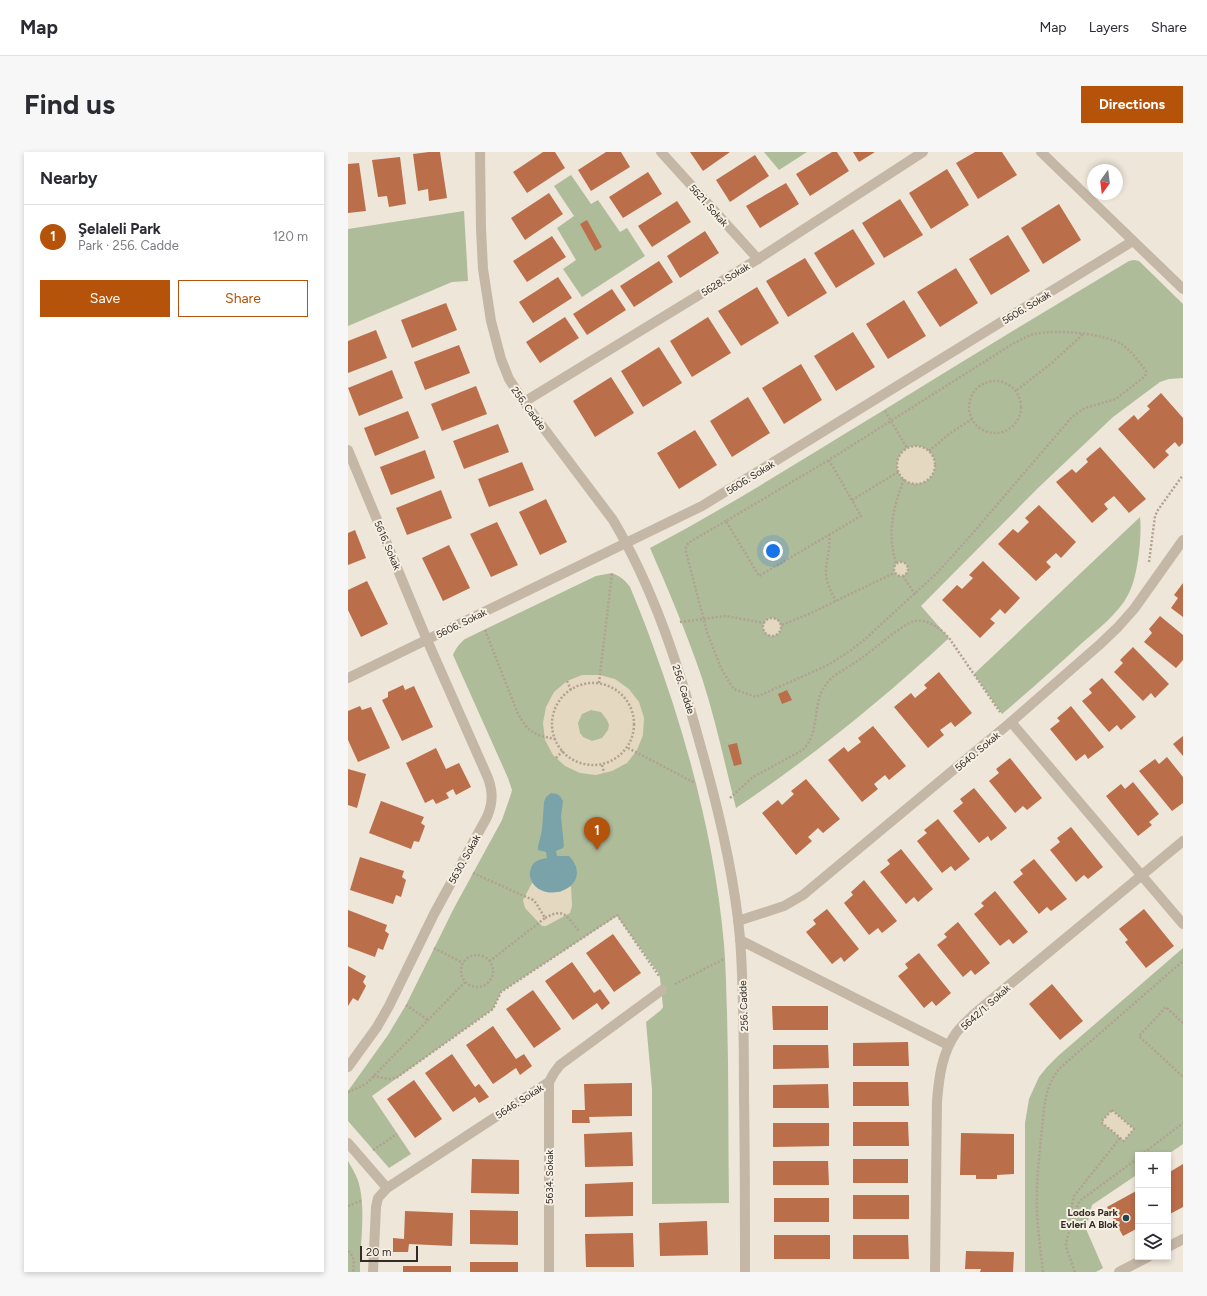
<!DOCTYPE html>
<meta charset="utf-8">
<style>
:root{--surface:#fff;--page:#f7f7f7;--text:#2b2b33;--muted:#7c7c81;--line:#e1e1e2;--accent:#b45309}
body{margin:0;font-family:Figtree,sans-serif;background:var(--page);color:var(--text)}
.controls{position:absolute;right:12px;bottom:12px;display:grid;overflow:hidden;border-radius:0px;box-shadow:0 2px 6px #0003}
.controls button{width:36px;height:36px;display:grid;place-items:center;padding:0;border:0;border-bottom:1px solid var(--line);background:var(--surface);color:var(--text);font:20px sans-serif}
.compass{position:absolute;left:739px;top:12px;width:36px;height:36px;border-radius:50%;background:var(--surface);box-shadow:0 2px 6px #0003;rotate:194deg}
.scale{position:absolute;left:12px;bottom:10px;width:58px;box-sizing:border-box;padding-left:4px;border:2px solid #322b26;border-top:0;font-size:11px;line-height:14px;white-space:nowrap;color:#322b26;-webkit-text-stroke:3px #f7f0e4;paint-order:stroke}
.you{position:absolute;left:425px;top:399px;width:14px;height:14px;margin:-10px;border:3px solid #fff;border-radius:50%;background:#1a73e8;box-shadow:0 0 0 6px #1a73e833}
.badge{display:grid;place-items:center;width:26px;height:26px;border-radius:50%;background:var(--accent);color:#fff;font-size:13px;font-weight:700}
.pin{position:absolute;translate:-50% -33px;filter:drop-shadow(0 1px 2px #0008)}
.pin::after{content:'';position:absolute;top:21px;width:14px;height:12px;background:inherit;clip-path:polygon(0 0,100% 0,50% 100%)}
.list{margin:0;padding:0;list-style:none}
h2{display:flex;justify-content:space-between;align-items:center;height:52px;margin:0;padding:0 16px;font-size:17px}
h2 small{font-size:13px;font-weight:400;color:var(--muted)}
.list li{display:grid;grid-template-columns:26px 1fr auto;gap:12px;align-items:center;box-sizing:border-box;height:64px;padding:0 16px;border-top:1px solid var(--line)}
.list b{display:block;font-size:15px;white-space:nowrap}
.list p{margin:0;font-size:13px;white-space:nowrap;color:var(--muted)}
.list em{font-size:13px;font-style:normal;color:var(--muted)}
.actions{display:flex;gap:8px;padding:12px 16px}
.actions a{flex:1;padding:9px 0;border:1px solid var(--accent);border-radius:0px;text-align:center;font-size:14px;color:var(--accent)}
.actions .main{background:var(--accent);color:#fff}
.icon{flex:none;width:22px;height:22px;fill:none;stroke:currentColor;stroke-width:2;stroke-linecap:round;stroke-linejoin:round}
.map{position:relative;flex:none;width:835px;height:1120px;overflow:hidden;border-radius:0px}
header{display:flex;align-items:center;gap:24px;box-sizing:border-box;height:56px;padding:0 20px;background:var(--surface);border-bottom:1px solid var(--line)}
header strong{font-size:19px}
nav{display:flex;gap:22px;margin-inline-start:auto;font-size:14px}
.intro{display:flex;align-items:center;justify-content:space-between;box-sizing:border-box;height:96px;padding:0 24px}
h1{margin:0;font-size:28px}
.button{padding:10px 18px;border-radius:0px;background:var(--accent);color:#fff;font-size:14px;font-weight:700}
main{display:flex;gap:24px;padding:0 24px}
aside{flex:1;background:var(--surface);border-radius:0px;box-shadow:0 2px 6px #0003}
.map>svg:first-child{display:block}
.green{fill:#aebc9a}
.plaza{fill:#e5d8c1;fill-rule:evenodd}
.water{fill:#7aa3a9}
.building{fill:#bb6e4a}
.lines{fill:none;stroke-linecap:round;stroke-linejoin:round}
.path{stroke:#b1a191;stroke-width:2.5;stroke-dasharray:2 2;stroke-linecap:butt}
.minor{stroke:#c5b7a6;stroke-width:10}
.poi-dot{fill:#20494f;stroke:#f7f0e4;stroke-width:1.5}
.labels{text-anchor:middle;stroke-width:4;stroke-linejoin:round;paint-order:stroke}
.street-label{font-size:10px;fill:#322b26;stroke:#f7f0e4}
.poi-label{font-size:10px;font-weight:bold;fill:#322b26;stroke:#f7f0e4;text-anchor:end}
</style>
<header>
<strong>Map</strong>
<nav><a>Map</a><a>Layers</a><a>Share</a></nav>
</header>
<div class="intro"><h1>Find us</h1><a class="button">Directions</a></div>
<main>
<aside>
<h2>Nearby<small></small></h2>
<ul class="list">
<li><span class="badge">1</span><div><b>Şelaleli Park</b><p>Park · 256. Cadde</p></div><em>120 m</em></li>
</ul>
<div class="actions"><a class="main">Save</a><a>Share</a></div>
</aside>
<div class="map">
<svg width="835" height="1120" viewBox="0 0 835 1120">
<rect width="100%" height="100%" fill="#eee6d9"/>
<g class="green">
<path d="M416,0H459L431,18Z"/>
<path d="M223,23L243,52L250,48L272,80L279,76L297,104L234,145L215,117L228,108L209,76L226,64L206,34Z"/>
<path d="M116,59L120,129L104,130L0,174V77Z"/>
<path d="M786,108L791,109L835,152V226L821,227L812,230L765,265L690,336L573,454L601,486C534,548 464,605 388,656C377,613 368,569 354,526C339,482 321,439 302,396C380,355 455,307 531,261C614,210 697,159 781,109Z"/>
<path d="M792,365C794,385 790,425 780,443C770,462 750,477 734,491C708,515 681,539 654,562L626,522Z"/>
<path d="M264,421C272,424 277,428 282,435C290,454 298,474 305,494C340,589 367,691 376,792C378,815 378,838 379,861C381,925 380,988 381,1051L304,1052V937L298,870L313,858L315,855L312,826L311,822L269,764L153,840L145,857L24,944L63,1002L41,1016L0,969V939L40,883L58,853L106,756L154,668L163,642L164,638L160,626L105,503C108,496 111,492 117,487L248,424Z"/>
<path d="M835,796V992L819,1003H790V1022L744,1053L738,1077L755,1116L748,1120H677V971L681,947L691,925L699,915L710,904Z"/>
<path d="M0,1009C4,1016 9,1024 11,1032C18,1058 12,1093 12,1120H0Z"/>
</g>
<g class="plaza">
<circle cx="568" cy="313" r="19"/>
<circle cx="553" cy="417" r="7"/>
<circle cx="424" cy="475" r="9"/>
<path d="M234,523H252L267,527L281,537L291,550L296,566L295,583L289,598L279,611L264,619L248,623L232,621L217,614L205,603L197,588L195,571L198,555L206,540L219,529ZM243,558L253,560L259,568L261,573L260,578L254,586L244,589L235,585L232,581L230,571L234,562Z"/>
<path d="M184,731L191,737L212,740L223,734L224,754L222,761L198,774H194L177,756L175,748Z"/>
<path d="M764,958L786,977L776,989L753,970Z"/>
</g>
<path class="water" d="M203,641L209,642L212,644L215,649L213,665L216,694L215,696L208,699L209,704H221C246,730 206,752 187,734C184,730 181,725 182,720C184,709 189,708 199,706L198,700L190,698V695L194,678L196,650L198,645Z"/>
<g class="building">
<path d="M81,0H92L99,46L81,49L80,37L70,39L65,2Z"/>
<path d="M195,0H207L217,16L179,41L165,20Z"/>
<path d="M258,0H273L282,15L243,39L230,18Z"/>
<path d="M342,0H382L355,19Z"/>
<path d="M484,0H489L501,19L462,44L448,22Z"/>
<path d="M505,0H527L511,10Z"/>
<path d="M627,0H654L669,23L630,47L608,11Z"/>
<path d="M407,3L421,24L382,50L368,28Z"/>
<path d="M52,5L58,52L41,55L39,44L30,45L24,8Z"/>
<path d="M11,11L18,59L0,61V12Z"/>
<path d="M599,17L621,53L583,77L561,41Z"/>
<path d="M300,20L314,42L275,66L261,45Z"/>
<path d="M438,31L451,52L412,76L398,54Z"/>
<path d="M201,41L215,62L177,88L163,66Z"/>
<path d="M552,47L575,83L536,106L514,71Z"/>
<path d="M329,49L343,70L304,95L290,74Z"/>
<path d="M711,52L733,88L695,112L673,76Z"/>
<path d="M239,68L254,95L247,99L232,72Z"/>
<path d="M505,77L527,112L488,136L466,101Z"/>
<path d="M357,79L371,101L332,126L319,104Z"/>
<path d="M660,83L682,119L643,143L621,107Z"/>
<path d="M204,84L218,105L179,130L165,109Z"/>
<path d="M457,106L479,141L440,165L418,129Z"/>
<path d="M311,109L325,130L286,155L272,134Z"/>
<path d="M608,116L630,151L592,175L569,140Z"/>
<path d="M210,125L224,146L185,171L171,150Z"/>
<path d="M409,135L431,171L393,194L370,159Z"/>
<path d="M264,137L278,158L239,183L225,162Z"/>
<path d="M556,148L578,184L540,207L518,172Z"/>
<path d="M98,151L109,178L64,196L53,168Z"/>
<path d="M217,165L231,186L192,211L178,190Z"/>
<path d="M360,165L383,201L344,225L322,189Z"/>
<path d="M28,178L39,206L0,221V189Z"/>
<path d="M505,180L527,215L488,239L466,204Z"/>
<path d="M111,193L122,221L77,238L66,210Z"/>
<path d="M311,195L334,231L295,255L273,219Z"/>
<path d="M453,212L474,248L436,272L414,236Z"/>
<path d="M44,218L55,246L11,264L0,236Z"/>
<path d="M263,225L286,261L247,285L225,249Z"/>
<path d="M128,234L139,262L94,279L83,252Z"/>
<path d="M813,241L835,266V291L831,295L827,290L817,299L821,303L806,317L770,277L786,263L790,268L802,257L799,254Z"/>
<path d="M400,245L422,281L384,305L362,269Z"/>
<path d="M60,259L71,286L27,304L16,276Z"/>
<path d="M150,272L161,300L116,317L105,289Z"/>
<path d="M347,278L369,313L331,337L309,301Z"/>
<path d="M752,295L798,347L781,361L766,344L756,352L760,357L744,371L708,330L724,317L728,321L740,310L738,307Z"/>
<path d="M77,298L87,326L43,343L32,315Z"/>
<path d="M174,310L186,338L141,355L130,327Z"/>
<path d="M93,338L104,366L59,383L48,356Z"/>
<path d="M198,347L219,390L192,403L171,360Z"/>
<path d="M691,353L728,390L713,406L708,401L698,410L703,415L688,429L650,392L665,377L670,381L681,370L677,366Z"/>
<path d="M149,370L170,413L143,425L122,382Z"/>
<path d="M7,378L18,406L0,413V381Z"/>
<path d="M101,393L122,436L95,449L74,406Z"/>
<path d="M635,409L672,446L657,462L652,457L642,467L647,471L632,486L594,448L609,433L614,437L625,426L621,423Z"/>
<path d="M19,429L40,472L13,485L0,458V438Z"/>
<path d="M835,431V465L823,456L830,446L826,443Z"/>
<path d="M812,464L835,483V508L828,516L796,490L804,481L801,477Z"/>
<path d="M785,495L821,532L807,546L803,541L795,549L766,520L775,511L772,508Z"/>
<path d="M591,520L624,561L607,575L603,570L592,578L596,583L580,596L546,555L563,541L567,546L579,536L576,533Z"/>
<path d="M754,526L788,565L773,578L769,573L761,580L734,549L744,541L741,537Z"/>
<path d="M55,533L57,538L66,534L85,575L54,589L34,548L40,545V540Z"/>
<path d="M439,538L444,548L434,552L430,542Z"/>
<path d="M12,554L14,558L23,555L42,596L10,610L0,588V559Z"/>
<path d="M723,554L756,595L740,607L737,602L728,609L702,577L712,569L709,566Z"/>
<path d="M525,574L558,614L541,628L537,623L526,632L530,637L514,650L480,608L496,595L500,600L513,590L510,586Z"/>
<path d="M835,584V604L825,592Z"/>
<path d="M389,591L394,612L386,614L380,593Z"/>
<path d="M88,596L98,617L111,611L123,635L108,643L105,637L98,641L101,646L88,652L85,647L77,651L58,611Z"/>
<path d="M819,605L835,625V651L824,659L791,619L807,607L811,612Z"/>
<path d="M662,606L694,646L679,658L675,654L667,661L641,629L651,621L648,617Z"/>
<path d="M0,617L18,622L9,656L0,653Z"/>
<path d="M458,627L492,667L475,681L470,676L460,685L464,689L448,703L414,661L430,648L434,653L446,642L443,639Z"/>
<path d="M785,630L811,662L801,670L804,673L790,684L758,644L773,632L777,637Z"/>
<path d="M626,636L659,676L643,689L640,684L631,691L605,659L615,651L612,647Z"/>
<path d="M33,649L76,665L73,671L77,674L71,690L66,689L63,697L21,681Z"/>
<path d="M590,667L622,707L607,719L603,714L594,721L569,689L579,681L576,678Z"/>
<path d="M723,675L755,715L740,727L736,723L728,730L702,698L712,690L709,686Z"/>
<path d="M553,697L585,737L570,750L566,745L558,752L532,720L542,712L539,708Z"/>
<path d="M12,705L56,719L54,725L58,728L53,745L48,743L45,752L2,738Z"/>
<path d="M686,707L719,747L703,759L699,755L691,762L665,730L675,722L672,718Z"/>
<path d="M516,728L549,769L534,781L530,776L521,783L496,751L505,743L503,740Z"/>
<path d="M647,739L680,780L665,792L661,787L652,794L626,762L636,754L633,751Z"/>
<path d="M479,757L511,797L496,810L493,805L484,812L458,780L468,772L465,768Z"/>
<path d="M796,757L826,794L798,816L777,790L780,788L771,777Z"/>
<path d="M0,758L39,773L37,779L41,782L35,798L30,796L27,805L0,795Z"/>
<path d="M610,770L642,811L627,823L623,818L615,825L589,793L599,785L596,782Z"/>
<path d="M265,782L293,821L266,840L238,801Z"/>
<path d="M571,801L603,841L588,854L584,849L576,856L550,824L560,816L557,812Z"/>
<path d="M224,810L246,841L252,837L262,851L254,858L249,851L225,868L197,829Z"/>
<path d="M0,814L18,824L15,830L18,834L10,849L5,846L0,854Z"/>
<path d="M704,832L735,869L712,888L681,852Z"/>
<path d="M185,838L213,877L186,896L158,857Z"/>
<path d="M424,854H480V878H425Z"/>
<path d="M145,874L168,907L176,902L184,914L172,923L168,916L145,932L118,893Z"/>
<path d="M560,890L561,914H505V891Z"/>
<path d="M425,893H480L481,916L425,917Z"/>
<path d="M104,902L127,935L131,932L141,945L131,951L127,945L105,960L77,921Z"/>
<path d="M66,928L94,967L67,986L39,947Z"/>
<path d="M505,930H560L561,954H505Z"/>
<path d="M284,931V964L241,965L242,971H224V958H237L236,932Z"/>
<path d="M480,932L481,956H425V933Z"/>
<path d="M505,970H560L561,994H505Z"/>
<path d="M425,971H481V994L425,995Z"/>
<path d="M284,980L285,1014L237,1015L236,982Z"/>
<path d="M613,981L666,982V1022L649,1023V1027H628V1023H612Z"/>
<path d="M124,1007L171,1008V1042L123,1041Z"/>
<rect x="505" y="1007" width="55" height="24"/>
<path d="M425,1009H480L481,1033H425Z"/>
<path d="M835,1012V1055L820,1063V1021Z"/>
<path d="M285,1030V1064L237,1065V1032Z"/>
<path d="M790,1038V1076L775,1084L759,1055Z"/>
<rect x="505" y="1043" width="56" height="24"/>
<rect x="426" y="1046" width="55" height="24"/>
<path d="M122,1058L170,1059V1093L122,1092Z"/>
<path d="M57,1059L105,1061L104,1094L61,1092L60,1100H45V1086L56,1087Z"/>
<path d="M359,1069L360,1103L312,1104L311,1071Z"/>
<path d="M285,1081L286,1115H238L237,1082Z"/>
<rect x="426" y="1083" width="56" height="24"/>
<path d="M505,1083H560L561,1107H505Z"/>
<path d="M618,1099L666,1100L665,1120H632L633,1117H617Z"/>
<rect x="122" y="1110" width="48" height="10"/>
<rect x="55" y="1114" width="48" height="6"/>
</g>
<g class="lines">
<g class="path">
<circle cx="647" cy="255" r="26"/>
<path d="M669,238L705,210L735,182"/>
<path d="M537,259L559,296"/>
<circle cx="568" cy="313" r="19"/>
<path d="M581,299L601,282L624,267"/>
<path d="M481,308L513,364L411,424L378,369Z"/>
<path d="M504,348L550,320"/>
<path d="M378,369L340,391L338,396V400L359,480L373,516L383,533L386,537L408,545L478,514L502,499L516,488L589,421L618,389L724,265L737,256L768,247L797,224L798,222V219C791,210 784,200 775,193C756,181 708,177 686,182C679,184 673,188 666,191L481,308"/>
<path d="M481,382C483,396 478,407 478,420C478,430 483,440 488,449"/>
<circle cx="553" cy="417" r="7"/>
<path d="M801,410L807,364L810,358L835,323"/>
<path d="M548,411C539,380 545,357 556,327"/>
<path d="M555,424L567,442"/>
<circle cx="424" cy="475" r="9"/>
<path d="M332,470L378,464L416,471"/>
<path d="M434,473L463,461L546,421"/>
<path d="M137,478L170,562C181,581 186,583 207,587"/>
<path d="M219,529L223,538"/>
<circle cx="245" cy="572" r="41"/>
<path d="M251,531L264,421"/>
<path d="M280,596L347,631"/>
<path d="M208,606L215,599"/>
<path d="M254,613L256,621"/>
<path d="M382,646L405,625L453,599C472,584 464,557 475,537C478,532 482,527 487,523C496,517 506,512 515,505C527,497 555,471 567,469C581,467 593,477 601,486L652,560"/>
<path d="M125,721L185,748L188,751L197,766L142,809"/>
<path d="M197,766C217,755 218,764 231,779"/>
<path d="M86,796L115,811"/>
<circle cx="129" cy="819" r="16"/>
<path d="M327,832L376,807"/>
<path d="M58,853L80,868"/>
<path d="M835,871L818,855L791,884L835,925"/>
<path d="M25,924L41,927L48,926L145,857L153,840L269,763L311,824"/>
<path d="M0,940L12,935L19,931L117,830"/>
<path d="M764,958L786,977L776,989L753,970Z"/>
<path d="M25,998L49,982"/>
<path d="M793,1003L835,971"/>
<path d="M0,1054L13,1049"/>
<path d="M728,1060L723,1059V1057L726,1044L772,986"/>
<path d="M0,1099C7,1105 6,1112 5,1120"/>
<path d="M695,1120C692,1094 688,1067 689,1041C689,1020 692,998 694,977C696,955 697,932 713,915L835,809"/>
<path d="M727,1120L718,1095V1090L730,1052L733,1048L790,1006"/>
</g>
<g class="minor">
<path d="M132,0L133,77L135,117L143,169L153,207L161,227L176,250L265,368C306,437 331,515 352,592C370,655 386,720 392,786C396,839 396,892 396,945C397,1003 397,1062 397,1120"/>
<path d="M313,0L410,107"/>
<path d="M693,0L835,137"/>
<path d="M176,250L410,107L575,0"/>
<path d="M0,298L79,488L140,626C145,640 145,651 139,665L86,762L41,854L29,875L0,915"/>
<path d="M0,526L354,354L785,89"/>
<path d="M663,570L835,772"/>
<path d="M390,769L436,754L455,743L663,570L750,494L770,475L786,457L835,388"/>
<path d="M392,788L600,893"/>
<path d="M201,930V1120"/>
<path d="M0,991L39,1036"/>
<path d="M820,1095L835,1087"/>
<path d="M25,1120L28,1055L30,1046L39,1036L201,930L206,921L212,913L314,838"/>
<path d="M587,1120L589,949C591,925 594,901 608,881C615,872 624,864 632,857L835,689"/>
<path d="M771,1120L800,1105"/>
</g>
</g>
<circle class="poi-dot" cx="778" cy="1066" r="4"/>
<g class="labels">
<g class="street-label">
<text transform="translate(361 53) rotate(48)" y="4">5621. Sokak</text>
<text transform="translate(377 127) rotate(-31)" y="4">5628. Sokak</text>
<text transform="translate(678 155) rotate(-31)" y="4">5606. Sokak</text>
<text transform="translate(181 256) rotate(54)" y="4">256. Cadde</text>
<text transform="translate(402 325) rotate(-32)" y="4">5606. Sokak</text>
<text transform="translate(40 393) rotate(67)" y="4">5616. Sokak</text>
<text transform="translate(113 471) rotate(-26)" y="4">5606. Sokak</text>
<text transform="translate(336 537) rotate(72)" y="4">256. Cadde</text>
<text transform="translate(629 599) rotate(-40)" y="4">5640. Sokak</text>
<text transform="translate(116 707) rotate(-61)" y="4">5630. Sokak</text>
<text transform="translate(395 854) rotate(-92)" y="4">256. Cadde</text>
<text transform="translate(637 855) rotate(-42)" y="4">5642/1. Sokak</text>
<text transform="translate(171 949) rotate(-33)" y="4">5646. Sokak</text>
<text transform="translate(201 1025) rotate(-90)" y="4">5634. Sokak</text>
</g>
<g class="poi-label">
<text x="770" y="1064">Lodos Park<tspan x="770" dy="12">Evleri A Blok</tspan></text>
</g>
</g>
</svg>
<div class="controls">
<button>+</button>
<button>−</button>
<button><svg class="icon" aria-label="layers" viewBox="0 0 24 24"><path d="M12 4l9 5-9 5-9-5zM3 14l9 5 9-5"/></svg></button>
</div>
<svg class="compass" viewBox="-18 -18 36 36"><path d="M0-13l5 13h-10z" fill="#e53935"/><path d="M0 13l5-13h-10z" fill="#7c7c81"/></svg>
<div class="scale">20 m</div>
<div class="you"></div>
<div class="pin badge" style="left:249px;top:698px">1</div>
</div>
</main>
